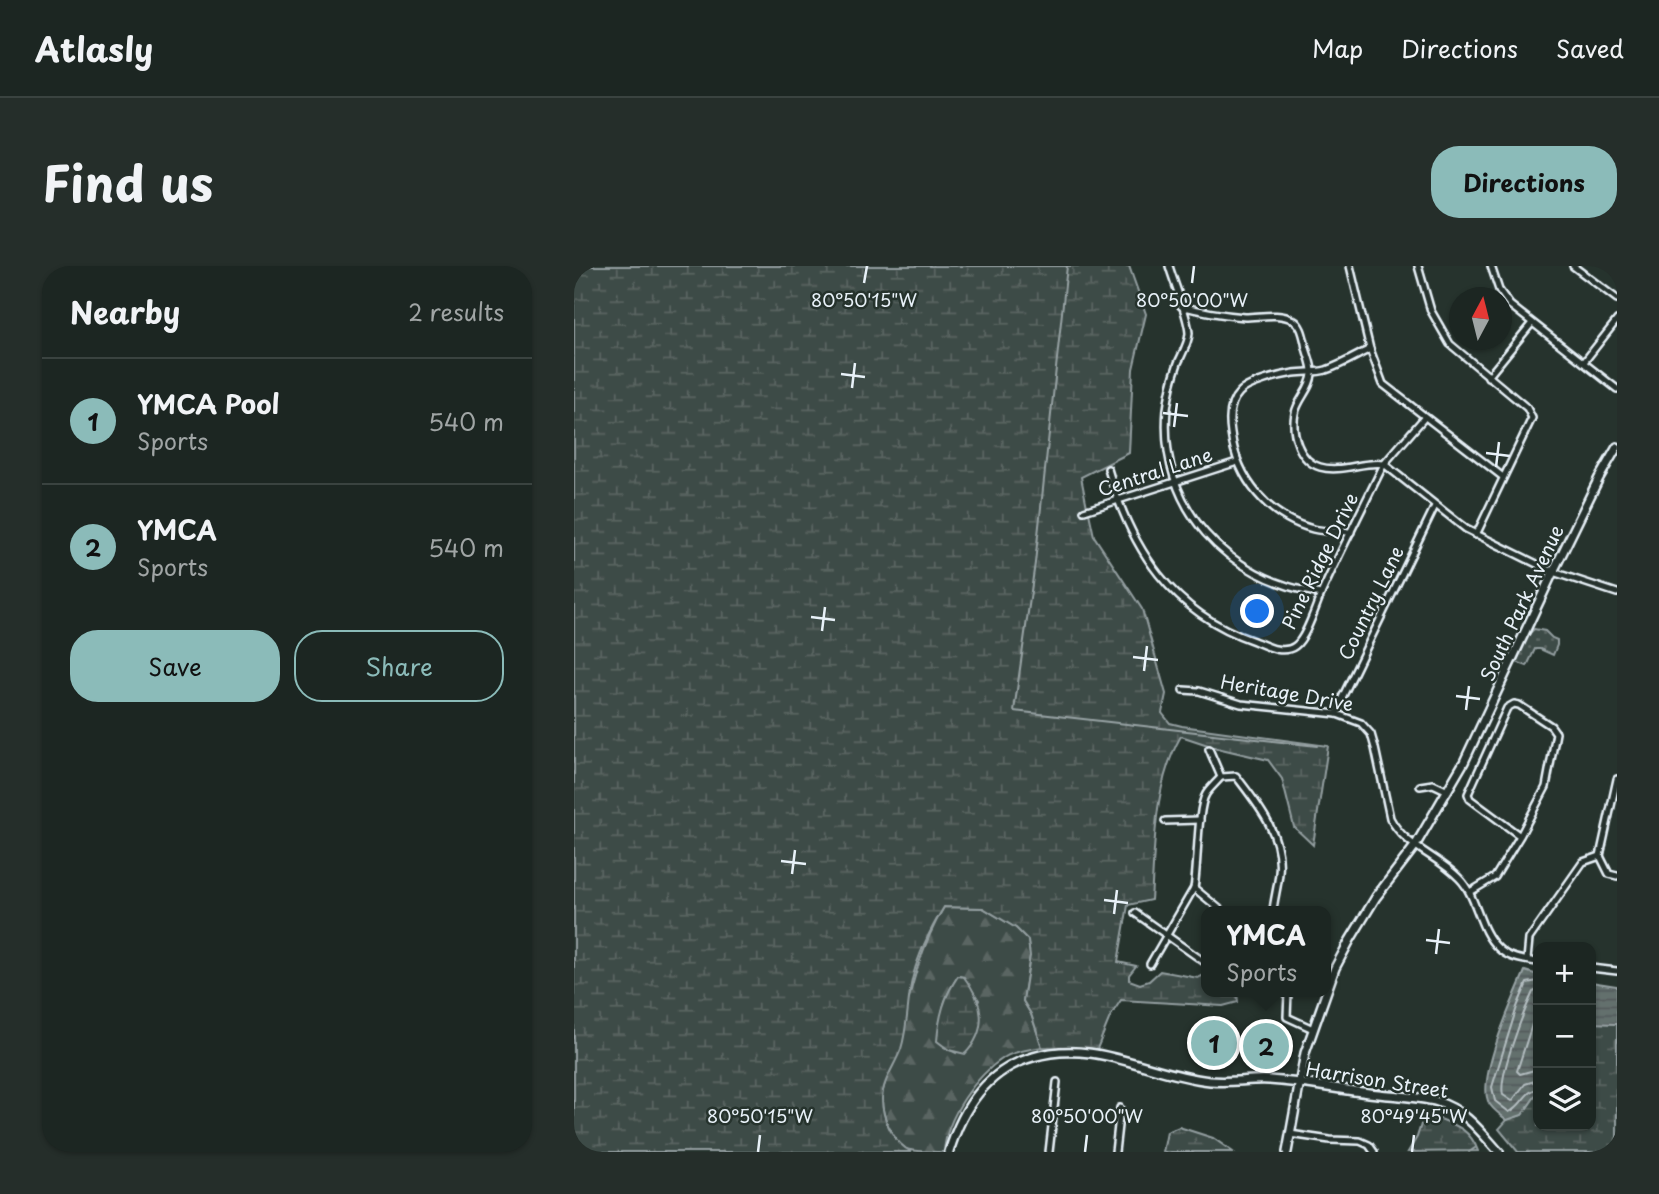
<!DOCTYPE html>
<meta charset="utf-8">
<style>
:root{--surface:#1c2622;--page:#252e2a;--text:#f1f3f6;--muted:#a0a5a5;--line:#3a4340;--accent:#8bbbb9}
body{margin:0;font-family:"Playpen Sans",sans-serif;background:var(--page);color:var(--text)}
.controls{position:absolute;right:21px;bottom:21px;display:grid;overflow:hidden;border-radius:14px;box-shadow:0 2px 5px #0004}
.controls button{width:63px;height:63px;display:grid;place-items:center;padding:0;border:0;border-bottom:2px solid var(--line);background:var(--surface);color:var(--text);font:35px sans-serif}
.compass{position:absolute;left:875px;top:21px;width:63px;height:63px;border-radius:50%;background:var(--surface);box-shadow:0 2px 5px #0004;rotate:7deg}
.you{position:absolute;left:684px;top:346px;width:24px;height:24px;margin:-18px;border:5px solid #fff;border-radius:50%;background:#1a73e8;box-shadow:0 0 0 10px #1a73e833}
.badge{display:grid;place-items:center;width:46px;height:46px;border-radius:50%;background:var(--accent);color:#111;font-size:23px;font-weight:700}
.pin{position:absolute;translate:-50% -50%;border:4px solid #fff;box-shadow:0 2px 7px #0006}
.popup{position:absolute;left:627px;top:640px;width:130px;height:91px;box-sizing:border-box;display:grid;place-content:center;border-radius:14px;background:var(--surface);filter:drop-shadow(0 2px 5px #0005);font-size:23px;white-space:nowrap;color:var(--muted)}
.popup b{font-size:26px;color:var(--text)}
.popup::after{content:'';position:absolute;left:50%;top:100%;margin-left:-14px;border:14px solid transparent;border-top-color:var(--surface)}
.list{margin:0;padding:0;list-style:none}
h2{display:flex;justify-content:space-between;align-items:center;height:91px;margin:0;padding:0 28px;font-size:30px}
h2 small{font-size:23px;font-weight:400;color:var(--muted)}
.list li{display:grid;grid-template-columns:46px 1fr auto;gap:21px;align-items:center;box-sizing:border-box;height:126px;padding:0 28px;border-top:2px solid var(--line)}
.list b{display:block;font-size:26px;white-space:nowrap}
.list p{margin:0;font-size:23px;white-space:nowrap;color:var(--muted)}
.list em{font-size:23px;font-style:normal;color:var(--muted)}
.actions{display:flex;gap:14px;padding:21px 28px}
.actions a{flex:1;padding:16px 0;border:2px solid var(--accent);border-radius:28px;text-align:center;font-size:24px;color:var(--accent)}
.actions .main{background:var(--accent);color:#111}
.icon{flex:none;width:38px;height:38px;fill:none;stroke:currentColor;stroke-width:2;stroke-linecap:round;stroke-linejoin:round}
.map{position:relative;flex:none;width:1043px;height:886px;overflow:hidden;border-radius:28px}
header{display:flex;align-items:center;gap:42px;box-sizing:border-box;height:98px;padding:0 35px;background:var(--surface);border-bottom:2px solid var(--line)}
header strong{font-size:33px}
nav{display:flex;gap:38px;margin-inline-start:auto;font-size:24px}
.intro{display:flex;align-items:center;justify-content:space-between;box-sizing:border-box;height:168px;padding:0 42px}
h1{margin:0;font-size:49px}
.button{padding:18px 32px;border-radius:28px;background:var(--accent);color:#111;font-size:24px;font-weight:700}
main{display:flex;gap:42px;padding:0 42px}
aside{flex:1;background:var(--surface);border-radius:28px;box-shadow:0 2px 5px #0004}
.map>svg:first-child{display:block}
.grass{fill:url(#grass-dots);stroke:#939ea0;stroke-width:2}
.forest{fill:url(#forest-firs);stroke:#939ea0;stroke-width:2;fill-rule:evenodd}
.wetland{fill:url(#wetland-marsh);stroke:#939ea0;stroke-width:2}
.water{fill:url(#water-rules);stroke:#98a3a5;stroke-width:2}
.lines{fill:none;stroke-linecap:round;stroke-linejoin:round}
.shore{stroke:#b3bdc0;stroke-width:2}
.stream{stroke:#98a3a5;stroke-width:2}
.street-casing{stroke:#e8f1f8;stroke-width:10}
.secondary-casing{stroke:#e8f1f8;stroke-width:12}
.street{stroke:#26332d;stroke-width:5}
.secondary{stroke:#26332d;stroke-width:7}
.ticks{fill:none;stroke:#e8f1f8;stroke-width:2.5}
.labels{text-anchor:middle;stroke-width:5;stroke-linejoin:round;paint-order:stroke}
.street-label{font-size:19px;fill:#e8f1f8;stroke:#26332d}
.ticks-label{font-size:18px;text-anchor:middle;fill:#e8f1f8;stroke:#26332d;stroke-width:5;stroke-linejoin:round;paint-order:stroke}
</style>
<header>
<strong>Atlasly</strong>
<nav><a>Map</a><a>Directions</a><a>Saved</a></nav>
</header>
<div class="intro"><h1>Find us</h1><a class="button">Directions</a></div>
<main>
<aside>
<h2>Nearby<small>2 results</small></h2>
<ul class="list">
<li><span class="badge">1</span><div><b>YMCA Pool</b><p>Sports</p></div><em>540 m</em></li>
<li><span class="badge">2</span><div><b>YMCA</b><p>Sports</p></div><em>540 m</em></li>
</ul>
<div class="actions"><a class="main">Save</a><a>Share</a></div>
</aside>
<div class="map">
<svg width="1043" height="886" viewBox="0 0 1043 886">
<defs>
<pattern id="grass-dots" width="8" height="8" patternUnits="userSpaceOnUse" patternTransform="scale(1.75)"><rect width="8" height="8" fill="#3e4b47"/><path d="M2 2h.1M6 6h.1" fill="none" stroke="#5a6562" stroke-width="1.8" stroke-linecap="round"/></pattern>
<pattern id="forest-firs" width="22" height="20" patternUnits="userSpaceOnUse" patternTransform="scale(1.75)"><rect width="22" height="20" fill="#3e4b47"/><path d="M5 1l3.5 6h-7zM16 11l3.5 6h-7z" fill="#5a6562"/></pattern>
<pattern id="wetland-marsh" width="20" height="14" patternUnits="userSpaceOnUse" patternTransform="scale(1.75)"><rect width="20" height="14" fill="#3e4b47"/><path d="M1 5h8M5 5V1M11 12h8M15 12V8" fill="none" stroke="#5a6562"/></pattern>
<pattern id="water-rules" width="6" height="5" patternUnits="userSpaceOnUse" patternTransform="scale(1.75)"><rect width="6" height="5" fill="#636f6d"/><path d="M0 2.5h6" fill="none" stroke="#535a5a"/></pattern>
</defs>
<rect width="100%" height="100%" fill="#26332d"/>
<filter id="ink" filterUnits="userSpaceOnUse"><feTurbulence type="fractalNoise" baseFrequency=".0143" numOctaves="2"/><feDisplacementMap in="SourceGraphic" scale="14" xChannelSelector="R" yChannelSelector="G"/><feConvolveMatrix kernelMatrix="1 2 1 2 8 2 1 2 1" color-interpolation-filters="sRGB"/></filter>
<g filter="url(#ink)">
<path class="grass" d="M960,363L971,365L978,372L983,374V379L979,389L966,383H961L953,400L942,396L953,370Z"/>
<path class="forest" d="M370,641L409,642L442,662L454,674L456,690L449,735L457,748L468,781C457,783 440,785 431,791C402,809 372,852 370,886C359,886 342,886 332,883C318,874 307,848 308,831C309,817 318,798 322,784C335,733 343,687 370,641ZM384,710L389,711L405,734L382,787L370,781C366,749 366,737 384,710Z"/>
<g class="wetland">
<path d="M0,0H555L572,48L559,103L555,187L507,211L513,241L506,244L508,249L515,247L520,270L568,343L592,428L588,447L596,457L608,460L754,480L739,579L720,561L708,513L694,494L643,482L607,470C579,519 581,579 577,634L554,639L544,696L562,700L555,709V714L566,718L575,715L586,705L624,712L632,708V726H663L664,736L649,740L547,734L536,751L523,783L468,781L457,748L449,735L456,690L454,674L442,662L409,642L370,641C357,662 344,689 338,714C333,736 334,761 327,783C321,799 308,816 308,833C308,853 320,878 338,886H0Z"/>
<path d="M384,710L390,711C409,735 415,763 391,788L375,784L363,775C365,750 370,731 384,710Z"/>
<path d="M1019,756L1043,758V886H944L925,863L933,854L948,849L964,826V860H1017V757Z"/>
<path d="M861,851C882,859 896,863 904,885L834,886L843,871L849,852Z"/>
<path d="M605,861L639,872L659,886H589L593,866Z"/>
</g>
<g class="water">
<path d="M951,705L964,709V826L948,849L933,854C927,849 917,843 914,835C904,810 940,731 951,705Z"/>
<path d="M1017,716L1043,720V758L1017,757Z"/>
</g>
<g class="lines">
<g class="shore">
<path d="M964,715L953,717L943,741L918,821L921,835L935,846C948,841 951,824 964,823"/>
<path d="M964,724L959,726C950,745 924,810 929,829L938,835L951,818L964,814"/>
<path d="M964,740L943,805L946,808L964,803"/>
</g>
<g class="stream">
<path d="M493,0L461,297L440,445L743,480"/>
<path d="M895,886L901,882"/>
</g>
<g class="street-casing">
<g id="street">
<path d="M595,0C600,17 614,50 615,67C615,76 608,88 604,97C599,111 595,128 593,143C584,242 653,313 747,328"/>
<path d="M776,0L796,83L809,118L929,211"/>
<path d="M844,0L857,45L876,78L953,142L958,152L902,269"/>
<path d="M917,0L925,24L936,39L1043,123"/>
<path d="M999,0L1043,33"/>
<path d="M607,40C629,46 648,49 671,51C686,51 705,46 719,54C727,58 729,68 731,77C732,86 739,98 738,108C737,123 724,133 721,147C717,167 725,195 746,201C767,207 789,195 810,198L850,152"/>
<path d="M1010,96L1043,54"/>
<path d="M914,111L958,57"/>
<path d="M534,203C557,283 598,347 680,375C692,380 709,389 721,380C732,372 741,342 747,328C767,284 789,241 810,198L892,263L979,306L1043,327"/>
<path d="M510,245L663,196"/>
<path d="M777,266C765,265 751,266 739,263C694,251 663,213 657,167C655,154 655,137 665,127C673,117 707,109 720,107C731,105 742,107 752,104C767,99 782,90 796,83"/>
<path d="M609,424L625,425L667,438L763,448L787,457L797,468L801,482L816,552C831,581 863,589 885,612C904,631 904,664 924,682C935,693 950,694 964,696"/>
<path d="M763,448L765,438L861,240"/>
<path d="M635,483L647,511"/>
<path d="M846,520L859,518L874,525"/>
<path d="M591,555L626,554"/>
<path d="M1026,590L1043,513"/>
<path d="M896,626L921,611L946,570L972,521L982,467L977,460L945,439L940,438L933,442L894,528L896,533L946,570"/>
<path d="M648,645L620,622C624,601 623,542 632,528C636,522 642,517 647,511L662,510C684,539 709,568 705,607C704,620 700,633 699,645"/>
<path d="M561,647L629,695"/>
<path d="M953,694L955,673L1009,596L1026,590L1035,608L1043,610"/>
<path d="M576,698L620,622"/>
<path d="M1017,702L1043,705"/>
<path d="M714,726L713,751L739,763"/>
<path d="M716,868L756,874L786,875L795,879L800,886"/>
<path d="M475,886L483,816"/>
<path d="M541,886L546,842"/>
</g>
</g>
<g class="secondary-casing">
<g id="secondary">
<path d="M375,886C388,843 413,804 459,791C520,772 576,809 636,815C656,817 675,813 695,814C729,816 762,823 795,827C818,830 842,830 864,836C891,844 907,866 925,886"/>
<path d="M713,886L731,787L761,702L776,674L802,631L841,580L890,496L979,306L1025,212L1043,181"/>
</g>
</g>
<use href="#street" class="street"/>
<use href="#secondary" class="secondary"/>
</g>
</g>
<path class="ticks" d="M290,17L293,0M618,17L620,0M267,108L291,111M278,122L281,97M589,147L614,150M600,161L603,137M912,187L936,190M922,201L925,176M237,351L261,354M248,365L251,341M559,391L584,394M570,405L573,380M882,430L906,433M892,444L895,420M207,595L232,598M218,608L221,584M530,634L554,637M540,648L543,624M852,674L876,677M862,688L865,663M184,886L186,869M511,886L513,869M838,886L840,869"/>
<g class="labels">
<g class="street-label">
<text transform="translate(581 206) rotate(-18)" y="7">Central Lane</text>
<text transform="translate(746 295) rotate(-64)" y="7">Pine Ridge Drive</text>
<text transform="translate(797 337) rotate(-64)" y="7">Country Lane</text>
<text transform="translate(948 337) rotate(-65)" y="7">South Park Avenue</text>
<text transform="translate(713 427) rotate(10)" y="7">Heritage Drive</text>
<text transform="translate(803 814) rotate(9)" y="7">Harrison Street</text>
</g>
</g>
<g class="ticks-label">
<text x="290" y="41">80°50'15"W</text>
<text x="618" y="41">80°50'00"W</text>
<text x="186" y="857">80°50'15"W</text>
<text x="513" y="857">80°50'00"W</text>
<text x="840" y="857">80°49'45"W</text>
</g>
</svg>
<div class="controls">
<button>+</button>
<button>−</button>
<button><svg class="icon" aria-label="layers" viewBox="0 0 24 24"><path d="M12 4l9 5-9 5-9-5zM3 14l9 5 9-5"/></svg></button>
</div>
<svg class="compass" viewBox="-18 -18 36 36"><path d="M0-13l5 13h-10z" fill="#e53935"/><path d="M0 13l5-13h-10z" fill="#a0a5a5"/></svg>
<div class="you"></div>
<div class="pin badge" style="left:640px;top:777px">1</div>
<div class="pin badge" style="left:692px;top:780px">2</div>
<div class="popup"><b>YMCA</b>Sports</div>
</div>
</main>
